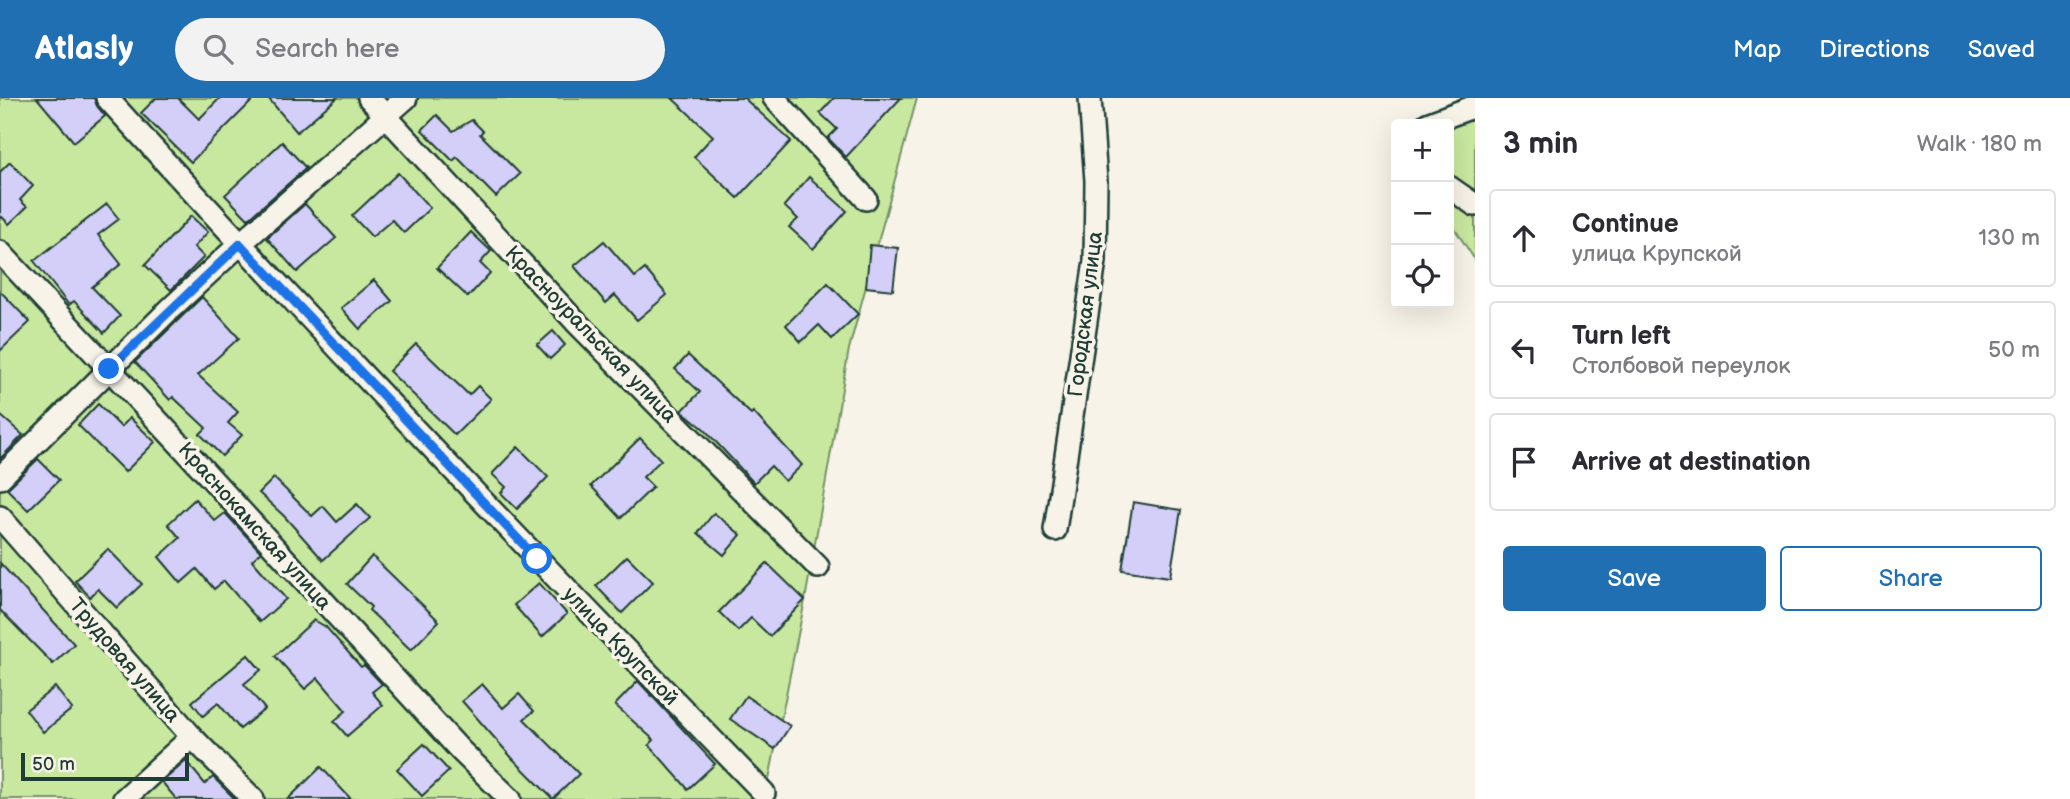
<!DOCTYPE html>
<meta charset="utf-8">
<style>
:root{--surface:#fff;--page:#f2f2f3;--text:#2b2b33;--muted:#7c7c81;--line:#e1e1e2;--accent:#1f6fb2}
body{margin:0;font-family:"Balsamiq Sans",sans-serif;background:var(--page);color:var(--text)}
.controls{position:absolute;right:21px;top:21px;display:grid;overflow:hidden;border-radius:7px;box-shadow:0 7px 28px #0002}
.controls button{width:63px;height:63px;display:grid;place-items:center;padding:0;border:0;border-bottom:2px solid var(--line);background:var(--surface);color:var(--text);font:35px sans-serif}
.scale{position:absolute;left:21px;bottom:18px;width:168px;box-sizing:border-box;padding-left:7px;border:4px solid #1f3d34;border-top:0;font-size:19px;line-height:24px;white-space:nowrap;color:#1f3d34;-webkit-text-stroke:5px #f7f3e8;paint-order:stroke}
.stop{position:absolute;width:21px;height:21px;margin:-16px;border:5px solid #1a73e8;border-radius:50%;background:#fff}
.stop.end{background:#1a73e8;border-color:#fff;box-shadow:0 2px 7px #0008}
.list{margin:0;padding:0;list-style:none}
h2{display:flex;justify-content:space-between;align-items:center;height:91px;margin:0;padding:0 28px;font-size:30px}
h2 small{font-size:23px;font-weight:400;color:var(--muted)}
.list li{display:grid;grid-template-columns:46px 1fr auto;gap:21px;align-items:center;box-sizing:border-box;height:98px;margin:0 14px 14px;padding:0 14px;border:2px solid var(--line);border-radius:7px}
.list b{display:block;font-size:26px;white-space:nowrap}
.list p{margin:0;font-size:23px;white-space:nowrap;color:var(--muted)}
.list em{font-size:23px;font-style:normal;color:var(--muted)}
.actions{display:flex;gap:14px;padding:21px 28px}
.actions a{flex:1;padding:16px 0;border:2px solid var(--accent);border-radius:7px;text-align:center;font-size:24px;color:var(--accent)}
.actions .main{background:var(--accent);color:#fff}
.icon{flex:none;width:38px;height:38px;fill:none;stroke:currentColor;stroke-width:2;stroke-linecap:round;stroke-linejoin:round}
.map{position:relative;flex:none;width:1475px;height:701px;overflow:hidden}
header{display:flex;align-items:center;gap:42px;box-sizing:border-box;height:98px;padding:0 35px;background:var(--accent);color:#fff}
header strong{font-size:33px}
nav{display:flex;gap:38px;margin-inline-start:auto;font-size:24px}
.search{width:490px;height:63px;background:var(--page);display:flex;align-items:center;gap:18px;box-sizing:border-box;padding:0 24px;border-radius:38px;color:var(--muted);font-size:26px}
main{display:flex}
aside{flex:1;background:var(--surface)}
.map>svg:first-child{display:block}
.green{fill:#c9e89f;stroke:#74926a;stroke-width:2}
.building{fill:#d3cff8;stroke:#1f3d34;stroke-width:2}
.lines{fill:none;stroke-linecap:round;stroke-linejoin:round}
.minor-casing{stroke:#1f3d34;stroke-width:26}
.minor{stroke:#f7f3e8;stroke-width:21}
.route{stroke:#1a73e8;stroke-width:9}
.labels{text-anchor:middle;stroke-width:7;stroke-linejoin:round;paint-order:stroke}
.street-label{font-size:21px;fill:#1f3d34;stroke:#f7f3e8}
</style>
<header>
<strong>Atlasly</strong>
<div class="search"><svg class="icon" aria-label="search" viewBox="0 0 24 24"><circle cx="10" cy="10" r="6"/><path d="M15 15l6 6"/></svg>Search here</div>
<nav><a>Map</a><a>Directions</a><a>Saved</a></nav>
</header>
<main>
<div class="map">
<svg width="1475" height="701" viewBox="0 0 1475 701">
<rect width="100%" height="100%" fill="#f7f3e8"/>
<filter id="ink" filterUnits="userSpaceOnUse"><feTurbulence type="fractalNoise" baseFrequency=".0143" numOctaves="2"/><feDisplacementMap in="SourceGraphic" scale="14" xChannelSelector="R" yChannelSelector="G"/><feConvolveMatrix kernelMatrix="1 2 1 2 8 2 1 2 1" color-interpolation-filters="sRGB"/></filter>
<g filter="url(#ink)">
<g class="green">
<path d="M0,0H917L849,251L805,502L765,701H0Z"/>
<path d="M1475,5V162L1449,122V26Z"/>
</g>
<g class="building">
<path d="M37,0H94L97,8L105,18L74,44Z"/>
<path d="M156,0H178L199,21L220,0H255L191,64L141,15Z"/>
<path d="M268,0H337L297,34Z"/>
<path d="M672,0H744L791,43L738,100L694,59L713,38Z"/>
<path d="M834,0H901L846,59L828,40L837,31L820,15Z"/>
<path d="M437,17L453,33L472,22L483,33L480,36L520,76L496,99L457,59L453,63L422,32Z"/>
<path d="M282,44L306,70L248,121L225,97Z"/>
<path d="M10,64L33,88L20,102L27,109L9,126L2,119L0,121V74Z"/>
<path d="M398,75L430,110L404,135L392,122L372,139L352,118Z"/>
<path d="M809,79L847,113L813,151L789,129L798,121L784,108Z"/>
<path d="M107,106L119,121L98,137L121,166L92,189L120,218L104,235L74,203L69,207L34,163Z"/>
<path d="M305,106L336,140L297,174L267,140Z"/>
<path d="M191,118L208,134L194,149L204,159L171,192L145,167Z"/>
<path d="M471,134L491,153L480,165L490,175L468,199L437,170Z"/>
<path d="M604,143L635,179L645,171L667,197L637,222L615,197L606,205L574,168Z"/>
<path d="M870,147L898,150L893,192L866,189Z"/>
<path d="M374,182L392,203L360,231L341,210Z"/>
<path d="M828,185L858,216L832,241L819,227L801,244L786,227Z"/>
<path d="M0,193L30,224L0,253Z"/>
<path d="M202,199L239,240L198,277L238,314L228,325L242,337L222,358L200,336L206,330L173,299L170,302L135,264Z"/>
<path d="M553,233L565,247L550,261L537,247Z"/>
<path d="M416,246L469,297L478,288L491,301L455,337L389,273Z"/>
<path d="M688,257L751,316L753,314L802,367L785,383L771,368L754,385L704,331L682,313L700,294L675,271Z"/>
<path d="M98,306L121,329L130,320L155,344L125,374L78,327Z"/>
<path d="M0,317L23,337L0,361Z"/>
<path d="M640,340L661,362L643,379L653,389L621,420L591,388Z"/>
<path d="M518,349L548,379L517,411L501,395L506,389L492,376Z"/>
<path d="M38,361L59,382L28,412L7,391Z"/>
<path d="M274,380L312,418L323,408L337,424L357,406L370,420L323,462L284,418L259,395Z"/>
<path d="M195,401L215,423L225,415L261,454L252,462L286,501L260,524L224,483L214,491L197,471L181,485L159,459L180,440L168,426Z"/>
<path d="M1133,404L1181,412L1170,479L1122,472Z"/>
<path d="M714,415L741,437L724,457L698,435Z"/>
<path d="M108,451L142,486L117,510L98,491L90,499L75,483Z"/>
<path d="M372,458L439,523L411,552L369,512L371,509L347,486Z"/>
<path d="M627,458L653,484L622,515L596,488Z"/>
<path d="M0,465L74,546L53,566L0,512Z"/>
<path d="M767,465L805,502L770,538L751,520L738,533L719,514Z"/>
<path d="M539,485L567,516L542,539L514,507Z"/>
<path d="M314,522L326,529L361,569L364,567L382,586L372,594L383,607L347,638L334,623L346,613L318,580L305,591L275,558Z"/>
<path d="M248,557L261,572L244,586L265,611L240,631L218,605L203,618L192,604Z"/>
<path d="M638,583L715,666L688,691L649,647L654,642L615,607Z"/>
<path d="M482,586L503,610L519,596L534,613L524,621L579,676L553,701L513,661L462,603Z"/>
<path d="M55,589L72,611L43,634L26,612Z"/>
<path d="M746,598L790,628L775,651L730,621Z"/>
<path d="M424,646L449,673L422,698L397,671Z"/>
<path d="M186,663L205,686L213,679L235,701H176L162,684Z"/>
<path d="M321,669L351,701H288Z"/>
</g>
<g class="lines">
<g class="minor-casing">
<g id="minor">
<path d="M107,0C321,236 542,466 764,695"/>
<path d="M369,0L575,223L818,469"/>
<path d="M774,0L866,101"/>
<path d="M1427,26L1475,8"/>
<path d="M1449,89L1475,107"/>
<path d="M0,154L186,353L460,652L510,701"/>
<path d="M0,380L170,211L240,146L406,0"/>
<path d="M0,419L192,639L253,701"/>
<path d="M1055,432L1095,163L1096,83L1090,0"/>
<path d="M124,701L192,639"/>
</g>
</g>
<use href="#minor" class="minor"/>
</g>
</g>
<g class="lines" filter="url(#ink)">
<path class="route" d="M109,271L240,146L537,461"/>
</g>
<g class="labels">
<g class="street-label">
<text transform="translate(1085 216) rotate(-83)" y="7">Городская улица</text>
<text transform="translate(591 236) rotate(46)" y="7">Красноуральская улица</text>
<text transform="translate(255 428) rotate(48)" y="7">Краснокамская улица</text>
<text transform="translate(621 548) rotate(46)" y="7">улица Крупской</text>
<text transform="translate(125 562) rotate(49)" y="7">Трудовая улица</text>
</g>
</g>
</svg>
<div class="controls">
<button>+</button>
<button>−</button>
<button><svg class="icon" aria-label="locate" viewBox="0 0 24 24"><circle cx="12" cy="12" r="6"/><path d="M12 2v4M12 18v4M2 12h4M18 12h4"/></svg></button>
</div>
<div class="scale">50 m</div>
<div class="stop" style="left:537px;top:461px"></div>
<div class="stop end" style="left:109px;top:271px"></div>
</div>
<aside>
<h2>3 min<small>Walk · 180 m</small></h2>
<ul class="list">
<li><svg class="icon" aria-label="ahead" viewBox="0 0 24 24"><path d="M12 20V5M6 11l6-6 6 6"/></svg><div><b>Continue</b><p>улица Крупской</p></div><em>130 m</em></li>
<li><svg class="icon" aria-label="left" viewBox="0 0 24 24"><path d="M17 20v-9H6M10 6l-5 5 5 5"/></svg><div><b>Turn left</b><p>Столбовой переулок</p></div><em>50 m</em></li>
<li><svg class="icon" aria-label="arrive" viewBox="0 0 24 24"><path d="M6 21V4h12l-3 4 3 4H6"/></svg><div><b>Arrive at destination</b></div></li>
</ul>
<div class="actions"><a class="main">Save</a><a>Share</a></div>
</aside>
</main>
